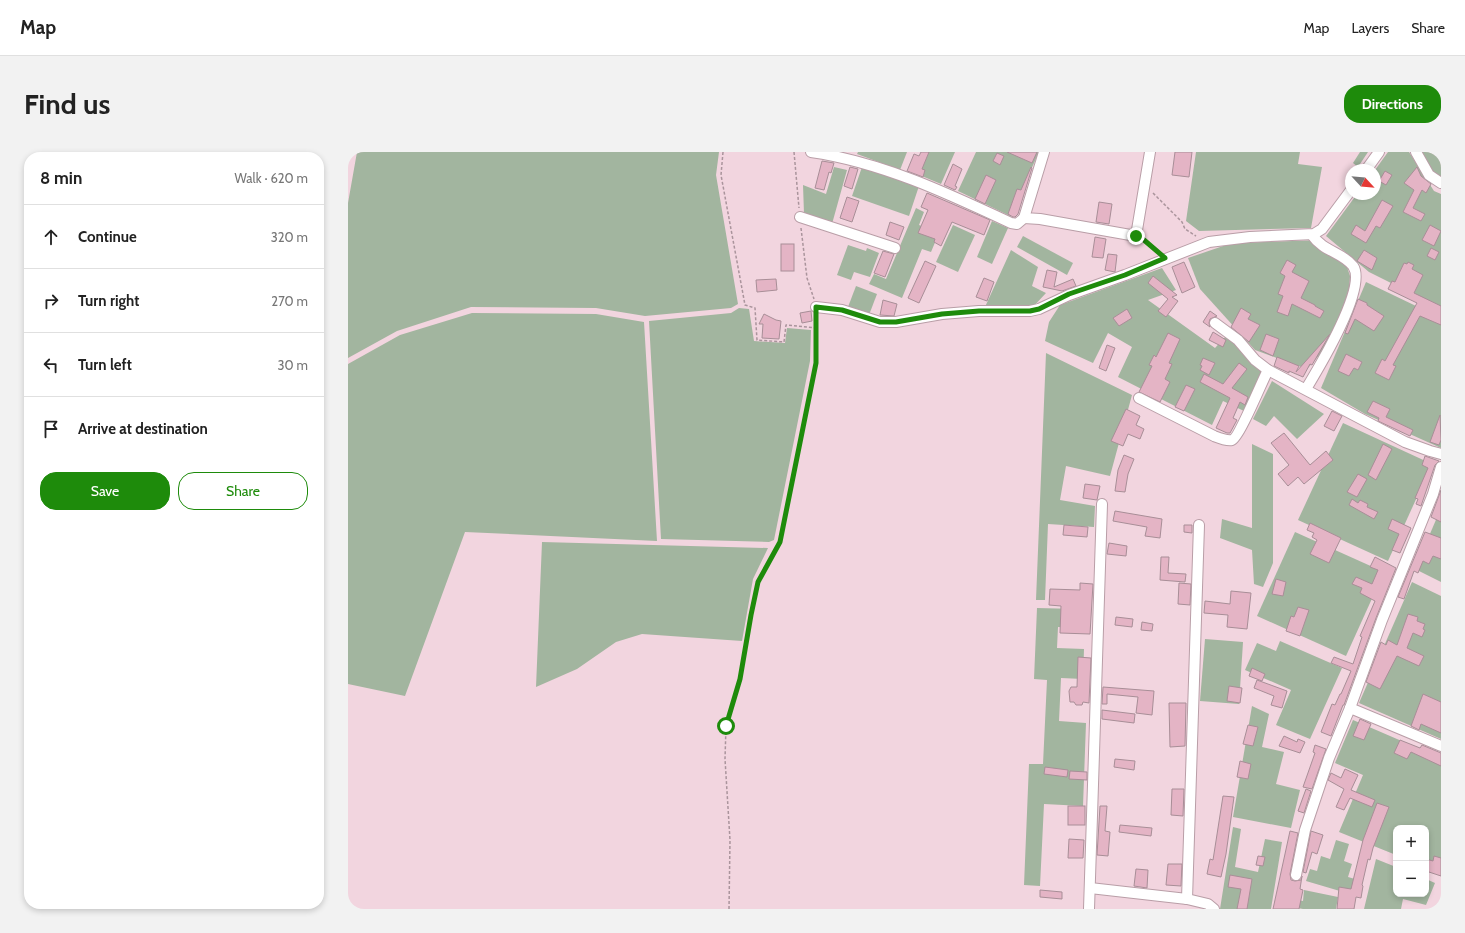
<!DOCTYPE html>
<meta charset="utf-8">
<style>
:root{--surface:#fff;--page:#f2f2f2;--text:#222;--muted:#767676;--line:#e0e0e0;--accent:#1e8b0b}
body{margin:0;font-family:Cabin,sans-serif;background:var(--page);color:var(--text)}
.controls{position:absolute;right:12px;bottom:12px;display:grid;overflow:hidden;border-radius:8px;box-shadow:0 2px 6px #0003}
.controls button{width:36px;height:36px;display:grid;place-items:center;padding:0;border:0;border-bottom:1px solid var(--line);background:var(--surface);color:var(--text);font:20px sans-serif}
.compass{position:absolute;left:997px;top:12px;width:36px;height:36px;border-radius:50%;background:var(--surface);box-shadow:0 2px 6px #0003;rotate:116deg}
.stop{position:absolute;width:12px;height:12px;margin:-9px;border:3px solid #1e8b0b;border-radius:50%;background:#fff}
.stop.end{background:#1e8b0b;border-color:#fff;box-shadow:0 1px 4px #0008}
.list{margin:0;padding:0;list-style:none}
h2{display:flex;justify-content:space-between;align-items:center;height:52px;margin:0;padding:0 16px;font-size:17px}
h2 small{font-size:13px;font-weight:400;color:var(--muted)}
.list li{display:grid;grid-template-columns:26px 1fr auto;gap:12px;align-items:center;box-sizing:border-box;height:64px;padding:0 16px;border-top:1px solid var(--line)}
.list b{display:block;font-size:15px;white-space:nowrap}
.list em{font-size:13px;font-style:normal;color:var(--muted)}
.actions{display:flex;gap:8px;padding:12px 16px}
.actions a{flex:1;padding:9px 0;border:1px solid var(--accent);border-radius:16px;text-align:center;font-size:14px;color:var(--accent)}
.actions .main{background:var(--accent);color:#fff}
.icon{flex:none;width:22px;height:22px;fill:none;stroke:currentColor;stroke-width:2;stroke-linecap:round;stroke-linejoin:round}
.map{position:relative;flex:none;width:1093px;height:757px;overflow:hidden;border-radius:16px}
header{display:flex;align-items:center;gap:24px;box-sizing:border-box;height:56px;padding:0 20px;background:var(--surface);border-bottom:1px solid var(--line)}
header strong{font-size:19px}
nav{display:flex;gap:22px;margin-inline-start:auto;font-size:14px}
.intro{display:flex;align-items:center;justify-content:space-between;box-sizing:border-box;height:96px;padding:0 24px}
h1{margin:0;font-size:28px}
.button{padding:10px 18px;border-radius:16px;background:var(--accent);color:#fff;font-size:14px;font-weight:700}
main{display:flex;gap:24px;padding:0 24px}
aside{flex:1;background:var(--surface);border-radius:16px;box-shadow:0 2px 6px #0003}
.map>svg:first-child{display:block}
.green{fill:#a2b59f}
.building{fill:#e4b4c5;stroke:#a88e97}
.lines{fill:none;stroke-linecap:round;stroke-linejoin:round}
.minor-casing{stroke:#b99ea7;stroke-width:12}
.path{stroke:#aa949c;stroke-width:1.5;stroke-dasharray:3 2;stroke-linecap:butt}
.minor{stroke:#fff;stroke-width:10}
.route{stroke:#1e8b0b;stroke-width:5}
</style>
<header>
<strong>Map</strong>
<nav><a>Map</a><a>Layers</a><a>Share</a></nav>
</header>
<div class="intro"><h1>Find us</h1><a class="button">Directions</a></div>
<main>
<aside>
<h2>8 min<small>Walk · 620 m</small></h2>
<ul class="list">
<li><svg class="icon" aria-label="ahead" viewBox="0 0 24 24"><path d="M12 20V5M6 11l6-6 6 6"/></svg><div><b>Continue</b></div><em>320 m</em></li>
<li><svg class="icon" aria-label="right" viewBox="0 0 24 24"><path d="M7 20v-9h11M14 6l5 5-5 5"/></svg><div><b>Turn right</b></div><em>270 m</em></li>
<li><svg class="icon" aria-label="left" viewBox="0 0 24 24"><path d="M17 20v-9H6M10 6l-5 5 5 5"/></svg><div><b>Turn left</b></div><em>30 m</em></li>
<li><svg class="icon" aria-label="arrive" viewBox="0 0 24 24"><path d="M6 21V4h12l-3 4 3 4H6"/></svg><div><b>Arrive at destination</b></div></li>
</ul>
<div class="actions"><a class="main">Save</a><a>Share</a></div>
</aside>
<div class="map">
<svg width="1093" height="757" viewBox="0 0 1093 757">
<rect width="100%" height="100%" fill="#f2d5df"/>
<g class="green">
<path d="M9,0H371L368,23L390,152L383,156L297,164L248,156L123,155L49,179L0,206V51Z"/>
<path d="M510,0H559L552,18L509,2Z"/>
<path d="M578,0H607L593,32L569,22Z"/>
<path d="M628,0H691L662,64L610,39Z"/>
<path d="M848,0H952L950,12L974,15L963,76L851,79L838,69Z"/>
<path d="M1012,0H1020L1010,15L1005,11Z"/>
<path d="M1040,0H1061L1086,39L1093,42V156L1021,120L978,84L1009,42H1027V18Z"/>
<path d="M1070,0H1093V27L1084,24Z"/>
<path d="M486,15L499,18L484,72L456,62L455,33L478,42Z"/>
<path d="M514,15L571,34L561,64L504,44Z"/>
<path d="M568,56L576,60L571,73L591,81L583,100L574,97L554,146L521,132L526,122L538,127Z"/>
<path d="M644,69L660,76L644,112L629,105Z"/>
<path d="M605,73L627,83L610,120L588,110Z"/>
<path d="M675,84L725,111L719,123L669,95Z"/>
<path d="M975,88L997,109L1002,124L1001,139L983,190L959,217L907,198L852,137L840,106L884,91Z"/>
<path d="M500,93L518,99L519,96L531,101L522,125L506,120L503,128L489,123Z"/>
<path d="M663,98L690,115L684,134L698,141L684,156L670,153L637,155Z"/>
<path d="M814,116L828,138L800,148L867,196L879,183L917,221L896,259L875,249L864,273L770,225L784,195L760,181L745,211L697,189L701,170L712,153Z"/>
<path d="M1018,130L1093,166V296L1017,262L973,236Z"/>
<path d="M508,134L529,142L521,163L500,155Z"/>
<path d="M391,156L401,157L406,189L437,191L439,176L463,178L462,209L426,388L421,390L313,387L301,169L383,161Z"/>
<path d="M124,161L248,162L296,170L309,389L117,380L57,544L0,532V212L52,183Z"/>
<path d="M698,201L784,243L762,324L718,314L712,348L747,354L746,375L700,372L697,448H688Z"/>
<path d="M924,229L976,262L949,287L926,264L918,274L905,267Z"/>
<path d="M995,271L1084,312L1040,409L950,368Z"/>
<path d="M904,292L925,302V411L915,435L906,432L904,398L872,386L874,367L904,376Z"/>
<path d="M1093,356V430L1067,417Z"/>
<path d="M947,380L1036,420L998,504L909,464Z"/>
<path d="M194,390L420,396L405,427L394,489L294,482L268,490L229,517L188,535Z"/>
<path d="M1064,430L1093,444V587L1011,551Z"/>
<path d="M689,456L730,457L729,476L710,475L709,496L736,497L735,527L713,526L711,569L738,571L735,654L696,652L692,734L676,733L681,612H695L699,528L686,527Z"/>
<path d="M857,487L895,490L891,552L852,549Z"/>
<path d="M932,489L994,516L962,587L928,573L943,538L897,518L909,491L928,499Z"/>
<path d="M904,554L921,562L914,595L936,600L928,632L952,638L943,676L885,665Z"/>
<path d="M1005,568L1093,606V721L1078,715V676H1048V703L991,680L1015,623L987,611Z"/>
<path d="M885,675L893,677L887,715L910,720L917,687L934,690L923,757H872Z"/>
<path d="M988,688L1001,692L996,709L1004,712L1000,725L1007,727L1002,742L958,729L962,717L969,719L973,704L982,707Z"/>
<path d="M1028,707L1048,715V742H1078V727L1087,731L1078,753L1055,747L1053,757H1016Z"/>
<path d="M956,738L990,745L988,757H955L939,754L940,746L955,749Z"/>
</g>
<g class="building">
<path d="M573,0H581L574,17L577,18L575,25L559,19L566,2L571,4Z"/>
<path d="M659,0H689L684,11Z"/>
<path d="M827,0H844L841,25L824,23Z"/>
<path d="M649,1L656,4L652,13L645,9Z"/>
<path d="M474,9L486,11L483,21L481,20L476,38L467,36Z"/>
<path d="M605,12L614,17L607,34L609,35L607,38L596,33Z"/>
<path d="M502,15L510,17L504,37L496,34Z"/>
<path d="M683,15L684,16L670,62L667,65H665L660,62L669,37L673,38Z"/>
<path d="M1069,15L1073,24L1083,32L1078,41L1074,38L1065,56L1077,62L1073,69L1055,60L1066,38L1056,31Z"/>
<path d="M1037,19L1044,23L1038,33L1031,29Z"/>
<path d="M638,23L648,28L637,52L627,47Z"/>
<path d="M579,41L642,68L636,83L604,70L593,94L586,90L587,87L570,81L580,58L573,55Z"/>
<path d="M499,45L511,49L504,70L492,66Z"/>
<path d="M1034,48L1045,54L1032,76L1028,74L1018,91L1003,82L1008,73L1017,79Z"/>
<path d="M751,50L764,52L761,72L748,70Z"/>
<path d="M542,70L556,75L551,88L538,83Z"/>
<path d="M1082,73L1093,79L1086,94L1074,88Z"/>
<path d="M747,85L758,87L755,106L744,105Z"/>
<rect x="433" y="92" width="13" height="27"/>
<path d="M1083,96L1091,100L1087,108L1079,104Z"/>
<path d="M1016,98L1029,106L1024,118L1009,109Z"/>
<path d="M535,99L546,102L537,125L526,121Z"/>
<path d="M760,102L769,103L767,120L757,118Z"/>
<path d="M939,108L948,113L944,120L961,129L953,146L967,153V154L976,159L972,166L944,152L940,164L929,160L935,144L930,142L937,124L932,121Z"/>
<path d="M577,109L588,114L571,151L560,146Z"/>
<path d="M836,110L847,135L834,141L824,115Z"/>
<path d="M1060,110L1066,113L1064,117L1075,123L1066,141L1093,154V173L1072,164L1045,213L1048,214L1041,228L1027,221L1034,207L1037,209L1069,151L1040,137L1044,129L1047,130L1056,111L1059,112Z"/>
<path d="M699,118L709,120L706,135L725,127L728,134L714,139L695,135Z"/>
<path d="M805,124L829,143L824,145L830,149L818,165L810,159L820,147L800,131Z"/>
<path d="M636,126L646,130L639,149L628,145Z"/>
<path d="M428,127L429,138L409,140L408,128Z"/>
<path d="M1010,147L1019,151V153L1036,164L1026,179L1007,167L1000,182L997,181Z"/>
<path d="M535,148L549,152L546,164L532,163Z"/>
<path d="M893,156L903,162L900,167L912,173L901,190L883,175Z"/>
<path d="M779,157L784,166L771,174L765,166Z"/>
<path d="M463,159L464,169L454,171L452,161Z"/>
<path d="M862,159L869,164L862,167L861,171L862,175L855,170Z"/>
<path d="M416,162L428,168L433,169L431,187L414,186L415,172H411Z"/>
<path d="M865,180L878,188L875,195L861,188Z"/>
<path d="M820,181L832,187L821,211L824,212L817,227L822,230L812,250L791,240L804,214L801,213L806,203L808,205Z"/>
<path d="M918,182L931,187L925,204L912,198Z"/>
<path d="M982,182L964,213L962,212L955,225L941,219V221L926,214L929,205L951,214L948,220Z"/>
<path d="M759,193L767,196L758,219L751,216Z"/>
<path d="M998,202L1014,210L1010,218L1006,216L1001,224L990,219Z"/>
<path d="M855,206L867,211L861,223L852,218L854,214L852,213Z"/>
<path d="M891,211L899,217L884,236L900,245L897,253L892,250L885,266L889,268L882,281H879L868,276L882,246L852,230L856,222L875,232Z"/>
<path d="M838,233L847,237L836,259L827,255Z"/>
<path d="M1025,249L1042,257L1038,265L1065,278L1062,284L1030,269L1031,266L1019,260Z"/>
<path d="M778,257L792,264L788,273L796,277L792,287L780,282L775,294L763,289Z"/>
<path d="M984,259L994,264L986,279L976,274Z"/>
<path d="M1092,263L1093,288L1091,293L1082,290Z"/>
<path d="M936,281L962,313L978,299L985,308L956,332L950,325L940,334L930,322L941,313L923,291Z"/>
<path d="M1035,292L1044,297L1028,328L1020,323Z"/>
<path d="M776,303L786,307L780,322L777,340L767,339L770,318Z"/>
<path d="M1077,304L1091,309L1087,313L1073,354L1068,352L1070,347L1067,346L1080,316L1074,313Z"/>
<path d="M1010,322L1019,327L1009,345L999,340Z"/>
<path d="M737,332L752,334L749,348L735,346Z"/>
<path d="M1093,338V370L1083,365Z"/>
<path d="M1004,347L1010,351L1012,348L1020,352L1019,355L1030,360L1026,367L1001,353Z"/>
<path d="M767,359L814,367L812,386L797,384L799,375L765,369Z"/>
<path d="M1044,367L1063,376L1052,401L1044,398L1051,382L1040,377Z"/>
<path d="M962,371L993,386L981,411L962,402L969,388L964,385L966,381L959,378Z"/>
<path d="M716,373L740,375L739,385L715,383Z"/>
<path d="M836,373H844V381L836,380Z"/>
<path d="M1077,380L1093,386V407L1085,404L1081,412L1075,409L1070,421L1066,419L1056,447L1050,445Z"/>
<path d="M761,391L779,394L778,404L759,402Z"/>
<path d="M813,405H821L820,421L838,422L837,430L812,428Z"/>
<path d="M1027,405L1048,416L1028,466L996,553H995L983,584L973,580L984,552L987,553L992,542H993L1003,519L983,511L986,505L1005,512L1014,485L1012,484L1027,449L1012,441L1014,436L1004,432L1008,425L1024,432L1030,418L1022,415Z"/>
<path d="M928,427L938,430L935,444L924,442Z"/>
<path d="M732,431L745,432L742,482L712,481L713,454L701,453L702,437L732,438Z"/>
<path d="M831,431L843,432L842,453L830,452Z"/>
<path d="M883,439L903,441L899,477L879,475L880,463L856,461L857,449L882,452Z"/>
<path d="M950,455L961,458L952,484L938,479L943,464L946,465Z"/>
<path d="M1060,462L1070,465L1069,469L1077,472L1075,477L1077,478L1074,485L1065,481L1059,496L1076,504L1071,514L1049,504L1032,537L1018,530L1033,490L1038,493L1040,488L1049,493Z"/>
<path d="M768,465L785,467L784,475L767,473Z"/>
<path d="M794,470L805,472L804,479L793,478Z"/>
<path d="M730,505L743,506L741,551L735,550L734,553H728L726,550H722L721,539L723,535H729Z"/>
<path d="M904,516L917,522L914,529L901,524Z"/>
<path d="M909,528L939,539L934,556L923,553L926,544L906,536Z"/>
<path d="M881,534L894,536L892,551L879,549Z"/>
<path d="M755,535L806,539L804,563L788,561L790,545L759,542V552H754Z"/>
<path d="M1075,542L1093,550V581L1073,572L1071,578L1063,574Z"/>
<path d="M821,551H838L837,594L822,595Z"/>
<path d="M754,558L787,562L786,571L754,567Z"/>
<path d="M1012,567L1023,572L1016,588L1005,584Z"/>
<path d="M900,573L910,575L905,594L895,592Z"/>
<path d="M936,584L949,590L950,587L957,590L952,601L931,594Z"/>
<path d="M1052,588L1072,596L1074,593L1093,601V614L1063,600L1059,607L1046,601Z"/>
<path d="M967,593L978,597L964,637L955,635L967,601L965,600Z"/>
<path d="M767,607L787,609L786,618L766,615Z"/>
<path d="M892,609L903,612L900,627L889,625Z"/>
<path d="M697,615L720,618L719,625L696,622Z"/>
<path d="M997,617L1010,623L1003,638L1027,648L1024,655L1002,646L996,658L988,655L996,637L980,628L983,621L993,626Z"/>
<path d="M722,619L739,620V628L721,627Z"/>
<path d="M824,637H836L835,664L823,663Z"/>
<path d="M958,637L963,639L956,661L950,659Z"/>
<path d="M875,644L886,645L878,702L873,725L859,722L862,707L865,708Z"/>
<path d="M1029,651L1041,655L1025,696L1022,708L1020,707L1014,733L1015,734L1013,746L1008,745L1006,757H989L991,735L1003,737L1015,688Z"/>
<rect x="720" y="654" width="17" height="19"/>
<path d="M752,654H759L757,679L762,680L760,704L749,703Z"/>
<path d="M772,673L804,676L803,684L771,680Z"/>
<path d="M942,679L950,681L942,722L943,728L947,729L953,728L954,724L952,737L955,738L951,757H925Z"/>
<path d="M963,679L975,683L969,702L964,700L958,721L955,720Z"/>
<path d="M721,687L736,688L735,706H720Z"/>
<path d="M910,704L917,705L915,714L908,713Z"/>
<path d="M1086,704L1093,706V724L1078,719V707L1085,709Z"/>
<path d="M820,712H834L833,734L818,733Z"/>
<path d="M788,717L800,718L799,736L786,734Z"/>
<path d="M882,723L904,727L899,757H889L893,737L880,735Z"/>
<path d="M692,738L714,740V747L692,745Z"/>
</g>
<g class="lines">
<g class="minor-casing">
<g id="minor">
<path d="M463,0C533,10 599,41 663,71L669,72L676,66"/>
<path d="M696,0L676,66L692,67L788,84L802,0"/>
<path d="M1068,0L1081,23L1093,31"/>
<path d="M1018,18L1031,0"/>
<path d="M452,65L547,96"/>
<path d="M468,155L494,158L532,170H548L594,162L631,159H682L691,157L721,143L777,123L861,90L902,85L966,82L974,77L1003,38"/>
<path d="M867,171L890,188L907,208L920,218L1057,290L1082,299L1093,302"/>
<path d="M958,237C970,217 1020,135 1005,114C994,100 976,100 964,83"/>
<path d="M791,246L866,284C871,286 878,289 884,288C891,286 915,227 920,218"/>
<path d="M1002,556L1093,594"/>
<path d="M948,723L957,678L981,606L1002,556L1034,468L1085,342L1093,315"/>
<path d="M742,736L839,747L860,752L866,757"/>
<path d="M839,747L851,373"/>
<path d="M741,757L754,352"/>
</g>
</g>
<g class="path">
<path d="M375,0L373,23L397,153L407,156L409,188L436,190L438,173L468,176"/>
<path d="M446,0L451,56"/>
<path d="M805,41L834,70L837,77L848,84"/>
<path d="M453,76L459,126L466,147"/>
<path d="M796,87L809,100"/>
<path d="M381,757L382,688L377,607L378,574L392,527L403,463L410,430L432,390L468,211V164"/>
</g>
<use href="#minor" class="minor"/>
</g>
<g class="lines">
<path class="route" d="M378,574L392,527L403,463L410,430L432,390L468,211V155L494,158L532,170H548L594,162L631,159H682L691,157L721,142L777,123L817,106L796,88L788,84"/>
</g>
</svg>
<div class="controls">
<button>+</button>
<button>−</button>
</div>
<svg class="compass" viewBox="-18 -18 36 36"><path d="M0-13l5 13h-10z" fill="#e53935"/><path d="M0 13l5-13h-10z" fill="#767676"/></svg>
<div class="stop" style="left:378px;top:574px"></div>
<div class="stop end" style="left:788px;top:84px"></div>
</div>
</main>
